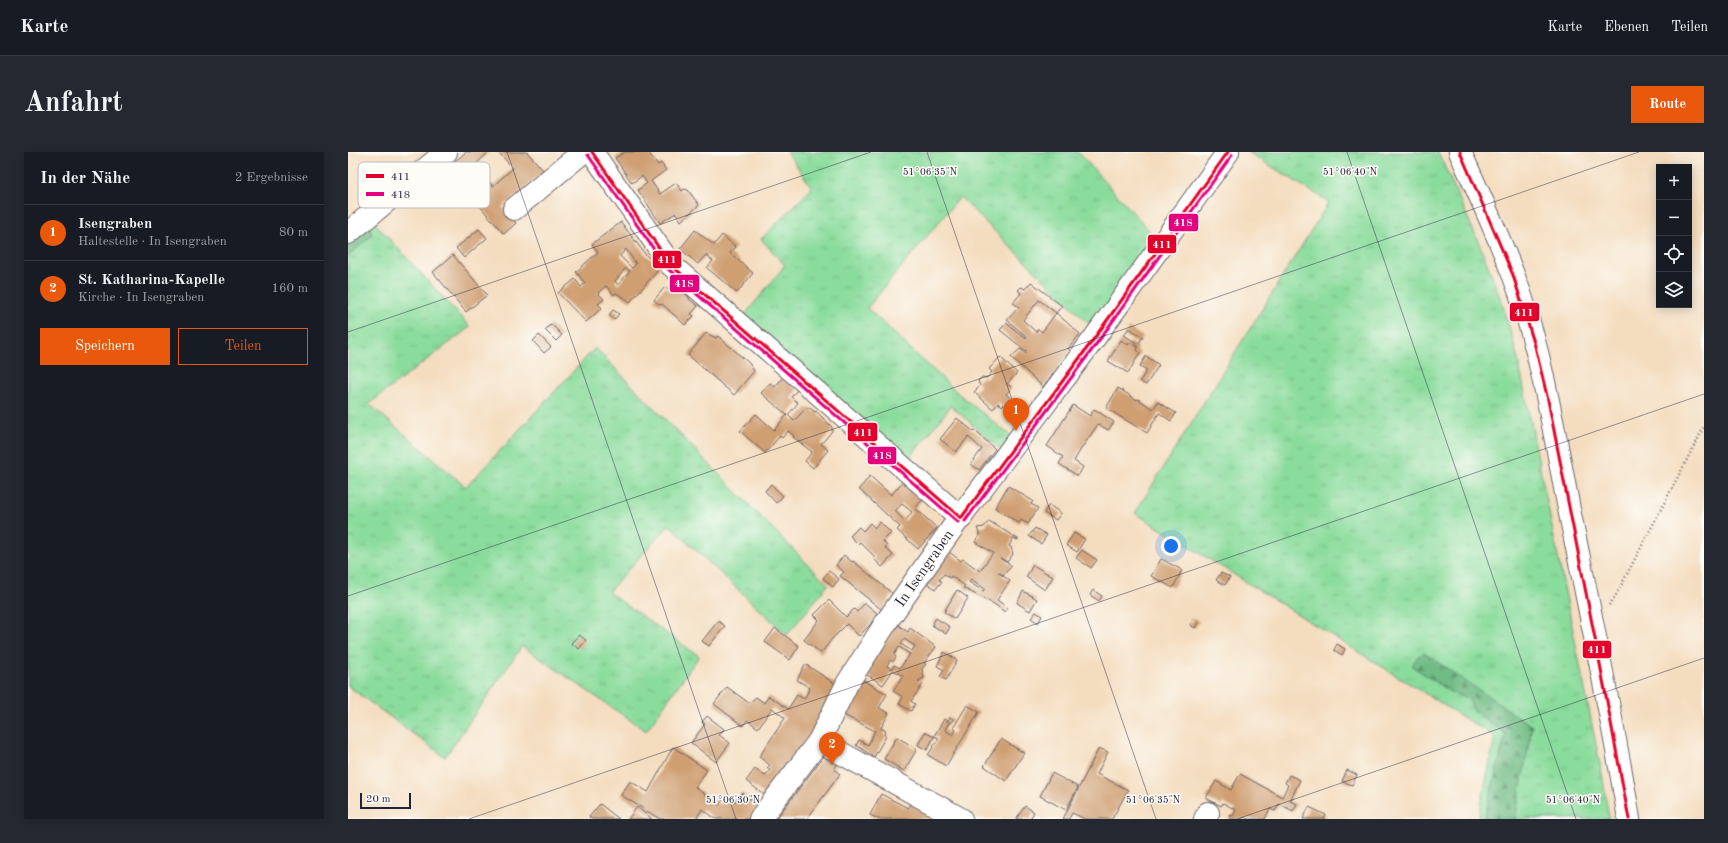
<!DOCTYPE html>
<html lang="de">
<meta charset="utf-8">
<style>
:root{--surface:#171b24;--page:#242831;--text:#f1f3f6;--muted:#9ea1a6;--line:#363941;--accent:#ea580c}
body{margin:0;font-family:"Old Standard TT",serif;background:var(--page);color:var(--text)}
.controls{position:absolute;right:12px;top:12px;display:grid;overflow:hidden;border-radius:0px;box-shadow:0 2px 10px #0003}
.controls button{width:36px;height:36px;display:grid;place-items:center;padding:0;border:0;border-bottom:1px solid var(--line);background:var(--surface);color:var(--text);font:20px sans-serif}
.scale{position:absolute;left:12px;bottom:10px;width:51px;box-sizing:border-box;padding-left:4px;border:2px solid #22223b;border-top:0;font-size:11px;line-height:14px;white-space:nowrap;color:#22223b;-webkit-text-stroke:3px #fdfcf7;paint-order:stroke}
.you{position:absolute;left:823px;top:394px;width:14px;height:14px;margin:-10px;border:3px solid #fff;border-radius:50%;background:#1a73e8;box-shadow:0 0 0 6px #1a73e833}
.badge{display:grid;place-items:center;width:26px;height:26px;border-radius:50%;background:var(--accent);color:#fff;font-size:13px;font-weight:700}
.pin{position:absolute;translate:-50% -33px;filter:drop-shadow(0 1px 2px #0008)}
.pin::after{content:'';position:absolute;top:21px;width:14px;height:12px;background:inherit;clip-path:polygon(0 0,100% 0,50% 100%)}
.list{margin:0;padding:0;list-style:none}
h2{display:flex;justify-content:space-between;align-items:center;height:52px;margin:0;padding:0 16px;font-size:17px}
h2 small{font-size:13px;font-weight:400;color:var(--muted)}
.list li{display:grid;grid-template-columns:26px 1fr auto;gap:12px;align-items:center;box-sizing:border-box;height:56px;padding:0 16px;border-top:1px solid var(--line)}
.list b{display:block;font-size:15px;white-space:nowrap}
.list p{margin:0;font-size:13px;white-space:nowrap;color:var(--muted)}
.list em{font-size:13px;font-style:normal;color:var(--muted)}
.actions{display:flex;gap:8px;padding:12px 16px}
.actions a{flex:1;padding:9px 0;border:1px solid var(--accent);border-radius:0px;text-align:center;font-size:14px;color:var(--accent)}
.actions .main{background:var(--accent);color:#fff}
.icon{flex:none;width:22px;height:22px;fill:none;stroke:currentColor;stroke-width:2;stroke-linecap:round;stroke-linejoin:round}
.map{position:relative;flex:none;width:1356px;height:667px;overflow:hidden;border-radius:0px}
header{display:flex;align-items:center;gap:24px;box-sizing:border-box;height:56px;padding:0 20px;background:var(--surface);border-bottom:1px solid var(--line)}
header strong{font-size:19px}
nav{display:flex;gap:22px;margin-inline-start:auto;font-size:14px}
.intro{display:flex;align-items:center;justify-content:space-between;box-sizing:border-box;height:96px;padding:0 24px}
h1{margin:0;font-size:28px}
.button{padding:10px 18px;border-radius:0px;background:var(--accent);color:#fff;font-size:14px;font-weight:700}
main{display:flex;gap:24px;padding:0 24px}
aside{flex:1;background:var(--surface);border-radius:0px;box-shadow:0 2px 10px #0003}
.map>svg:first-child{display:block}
.grass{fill:url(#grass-tufts);stroke:#567f6c}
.forest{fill:url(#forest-firs);stroke:#486f60}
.building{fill:#cf9f72;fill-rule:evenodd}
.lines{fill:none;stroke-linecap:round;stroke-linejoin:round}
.minor-casing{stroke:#6c6369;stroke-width:24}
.major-casing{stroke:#6c6369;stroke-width:24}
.path{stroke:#6c6369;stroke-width:2.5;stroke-dasharray:1 3;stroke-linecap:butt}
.minor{stroke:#fff;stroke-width:22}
.major{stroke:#fff;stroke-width:22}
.bus-1-casing{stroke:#fdfcf7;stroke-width:6}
.bus-2-casing{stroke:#fdfcf7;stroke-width:6}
.bus-1{stroke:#e4002b;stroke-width:3}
.bus-2{stroke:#e5007d;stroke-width:3}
.ticks{fill:none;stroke:#22223b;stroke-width:1;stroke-opacity:0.45}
.labels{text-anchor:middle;stroke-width:3;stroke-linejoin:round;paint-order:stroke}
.street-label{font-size:15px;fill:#22223b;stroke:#fdfcf7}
.key{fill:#fdfcf7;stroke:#bbbbbf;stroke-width:1}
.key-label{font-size:11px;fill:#22223b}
.ticks-label{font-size:10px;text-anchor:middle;fill:#22223b;stroke:#fdfcf7;stroke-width:3;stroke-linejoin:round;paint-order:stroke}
.line-badge{stroke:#fdfcf7;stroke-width:1.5}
.badge-label{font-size:11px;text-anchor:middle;font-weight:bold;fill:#fff}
</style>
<header>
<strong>Karte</strong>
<nav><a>Karte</a><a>Ebenen</a><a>Teilen</a></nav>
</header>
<div class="intro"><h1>Anfahrt</h1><a class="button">Route</a></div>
<main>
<aside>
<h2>In der Nähe<small>2 Ergebnisse</small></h2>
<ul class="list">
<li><span class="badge">1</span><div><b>Isengraben</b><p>Haltestelle · In Isengraben</p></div><em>80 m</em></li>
<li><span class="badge">2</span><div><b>St. Katharina-Kapelle</b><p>Kirche · In Isengraben</p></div><em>160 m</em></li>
</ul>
<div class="actions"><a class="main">Speichern</a><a>Teilen</a></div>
</aside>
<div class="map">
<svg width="1356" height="667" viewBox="0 0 1356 667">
<defs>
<pattern id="grass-tufts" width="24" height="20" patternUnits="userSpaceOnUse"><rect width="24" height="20" fill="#8adc9c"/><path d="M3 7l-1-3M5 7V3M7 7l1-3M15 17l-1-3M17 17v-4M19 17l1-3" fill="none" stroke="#77bc87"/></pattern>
<pattern id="forest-firs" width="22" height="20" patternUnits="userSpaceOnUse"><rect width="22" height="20" fill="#6fbc84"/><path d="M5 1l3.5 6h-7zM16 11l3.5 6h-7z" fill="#5b986d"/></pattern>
</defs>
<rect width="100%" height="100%" fill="#fdfcf7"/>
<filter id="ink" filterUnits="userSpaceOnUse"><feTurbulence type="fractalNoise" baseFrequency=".025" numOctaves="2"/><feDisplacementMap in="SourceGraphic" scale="8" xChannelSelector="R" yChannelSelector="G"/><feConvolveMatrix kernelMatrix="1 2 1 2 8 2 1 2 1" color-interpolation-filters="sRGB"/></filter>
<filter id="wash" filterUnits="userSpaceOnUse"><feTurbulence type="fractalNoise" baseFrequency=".012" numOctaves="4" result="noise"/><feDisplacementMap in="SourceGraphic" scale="16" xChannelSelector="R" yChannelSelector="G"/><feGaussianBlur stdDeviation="0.9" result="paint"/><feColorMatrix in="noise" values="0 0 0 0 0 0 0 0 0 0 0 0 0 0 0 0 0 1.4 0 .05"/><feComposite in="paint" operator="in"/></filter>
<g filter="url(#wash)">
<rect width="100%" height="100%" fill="#f4ddbf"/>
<g class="grass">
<path d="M439,0H730L810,88L743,174L612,45L519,156L612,243L664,285L653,298L603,254L560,308L395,165L437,113L413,87L464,36Z"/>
<path d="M900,0H1090C1109,42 1129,84 1145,127C1156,155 1164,183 1171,212L1255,627L1261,667H1130L1147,585L787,361L981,50Z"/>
<path d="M26,70L122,175L21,252L118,335L247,196L480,433L439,483L321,373L260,440L351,504L298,579L174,494L97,605L0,534V104L24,83L21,75Z"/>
</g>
<g class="forest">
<path d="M21,75L24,83L0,104V92Z"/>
<path d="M1076,501L1184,574L1167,667H1136L1158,582L1126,559L1120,546L1104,541L1064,514L1069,505Z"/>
</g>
<g id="blocks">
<g class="building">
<path d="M118,0H141L127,13L145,34L165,16L150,0H179L196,19L154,55L168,71L156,82L99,16Z"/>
<path d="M277,0H300L310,13L313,11L318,18L303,29L312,42L328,31L334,39L336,37L340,38L351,53L333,69L328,61L312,71L290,38L299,31L294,24L284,31L267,6Z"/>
<path d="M273,70L297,102L312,116L282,150L274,144L275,145L268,141L266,143L258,134L250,141L256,147L250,152L254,156L238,170L210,141L227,127L233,135L237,131L228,120L250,100L244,92ZM278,97L288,112L284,116L272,104ZM278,116L282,119L270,133L267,129Z"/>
<path d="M131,77L139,86L116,106L108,96Z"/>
<path d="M347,78L366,93L374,83L388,95L382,101L405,121L389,141L359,116L365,109L358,103L350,112L332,97Z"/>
<path d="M105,103L139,143L118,160L85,120Z"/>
<path d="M683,130L714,154L708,161L732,182L720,197L723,199L695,235L663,205L672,197L677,201L678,199L652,178L658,171L678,186L679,185L659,168L671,155L665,151L673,141L670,138L673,135L677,137ZM691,148L708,161L694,180L690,177L688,180L675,168Z"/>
<path d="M317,135L323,140L328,135L341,145V147L350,154L343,162L346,164L337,173L314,152L312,153L306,148Z"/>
<path d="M265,158L271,162L266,168L261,163Z"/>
<path d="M203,172L214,183L208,189L197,178Z"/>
<path d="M781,176L795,185L790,192L776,183Z"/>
<path d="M358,181L368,186L370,184L401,211L406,219L386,243L340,203Z"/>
<path d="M191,183L203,195L196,201L185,189Z"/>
<path d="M773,188L780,193L782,190L790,195L789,198L792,201L780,221L760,209Z"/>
<path d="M798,204L811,213L798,233L792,229L799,218L792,214Z"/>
<path d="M652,205L669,221L659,232L664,236L658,242L662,246L654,254L650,251L645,257L626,240L632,234L630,229L634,225L639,226L644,220L641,217Z"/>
<path d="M435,225L449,238L443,245L450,251L440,263L446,269L458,256H462L467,260L468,259L484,275V279L473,292L480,298L465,316L457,309L464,300L445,285L446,284L440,279L434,286L432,284L417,301L392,279L408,262L426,278L439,263L413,241L422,231L427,235Z"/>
<path d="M770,236L789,248L790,247L805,257L810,250L828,261L823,269L811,261L799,281L758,256Z"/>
<path d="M725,253L742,264L746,257L766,270L760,278L750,272L733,297L726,309L735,315L730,324L711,312L715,305L699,294Z"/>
<path d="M609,266L625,279L626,278L647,297L631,318L623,312L634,297L624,288L620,285L608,300L592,287Z"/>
<path d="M522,324L543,343L558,326L578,344L567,356L589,376L570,397L549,378L552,375L511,337ZM554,352L564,360L557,369L547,359Z"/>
<path d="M423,332L435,344L428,351L417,339Z"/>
<path d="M660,334L685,349L683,352L690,356L680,372L673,368L671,371L647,356Z"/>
<path d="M701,353L713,361L708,368L696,361Z"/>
<path d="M641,369L670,387V388L665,386L661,394L663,395L665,402L659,410L652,406L664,414L655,423L650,420L662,429L649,448L660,456L657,460L646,452L615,436L617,434L603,424L602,426L596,422L591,428L594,429L588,437L577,430L600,399L613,409L615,407L632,419L645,401L627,390L632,383L629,376L636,375ZM623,427L637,437L635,439L621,430Z"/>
<path d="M532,370L543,381L535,389L539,394L537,396L545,403L534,415L526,407L527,405L512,390L510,392L502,384L511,375L515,379L522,371L527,376Z"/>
<path d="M687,376L699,383L693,392L681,384Z"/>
<path d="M726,381L737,387L729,400L718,393Z"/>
<path d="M734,398L749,408L743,416L728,406Z"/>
<path d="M496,403L504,410L505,409L545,442L534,458L492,424L496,420L488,413Z"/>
<path d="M813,407L834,418L825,436L803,424Z"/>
<path d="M685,413L705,425L697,438L678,425Z"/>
<path d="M481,419L491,427L485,435L475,426Z"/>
<path d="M873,421L882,425L877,433L868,428Z"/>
<path d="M609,438L620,446L607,467L596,460Z"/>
<path d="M745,438L754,444L751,449L742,443Z"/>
<path d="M675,439L689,447L682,459L669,451Z"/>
<path d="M481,448L498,465L506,457L509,460L517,451L529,461L522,473L511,484L499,472L484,487L473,501L456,488L471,468L466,463Z"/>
<path d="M688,460L694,464L690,471L683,466Z"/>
<path d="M588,466L602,475L598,482L584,473Z"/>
<path d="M846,466L851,469L847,476L842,473Z"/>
<path d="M370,469L377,474L361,494L354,489Z"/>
<path d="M547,471L560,480L562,476L588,495L576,511L578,512L574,517L576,526L570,529L575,532L563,549L567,552L563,559L551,552L555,545L545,539L555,524L545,518L535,533L515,520ZM556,487L567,494L564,499L553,492ZM551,495L562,502L552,516L546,513L544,517L539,514L542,508L545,510L548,505L546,503Z"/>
<path d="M427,476L451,494L442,508L417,490Z"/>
<path d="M231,483L238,488L231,497L223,491Z"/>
<path d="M989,492L997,497L994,503L986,498Z"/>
<path d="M596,500L609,508L598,528L592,525L596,518L589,514Z"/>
<path d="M457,512L489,533L462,586L421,646L398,629L407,617L417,624L422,618L419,616L422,613L411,605L437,566L424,556L410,576L399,568L395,574L366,552L379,535L401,551L408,545L416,551L421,544L440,557L449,543L456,547L462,536L449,528Z"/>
<path d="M513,527L539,542L531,556L541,561L533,576L538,579L536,583L538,584L526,605L508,593L511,588L520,593L527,579L494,562Z"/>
<path d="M619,553L631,560L598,614L580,603L591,586L586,584L596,567L600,569L602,565L605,567L603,571L601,570L597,578L605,583L608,578L605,576L607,573Z"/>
<path d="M359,564L376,577L371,583L382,591L368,610L343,591L357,572L354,570Z"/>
<path d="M577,580L586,585L579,598L570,593Z"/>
<path d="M549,585L569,597L556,619L536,607Z"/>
<path d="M653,587L676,601L658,629L636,614Z"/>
<path d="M325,595L359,618L347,635L371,653L378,644L387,650L394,641L414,655L404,667H368L354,657L348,667H312L273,643L282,629L300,640Z"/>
<path d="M751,596L760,600L749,622L780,638L764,667H737L724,661L721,667H715Z"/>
<path d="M479,600L492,608L486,617L492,622L459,667H428Z"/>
<path d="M999,618L1009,623L1004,633L994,629Z"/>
<path d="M704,621L730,635L718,658L692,644Z"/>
<path d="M892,622L934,645L940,633L937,631L941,623L952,628L942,649L949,652L945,659L931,652L927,659L922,657L917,667H900L896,665L895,667H881L883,663L885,664L888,658L875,651L873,654L858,646L868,629L883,638Z"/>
<path d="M533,642L560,656L563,650L593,667H530L522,663Z"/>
<path d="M252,652L271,667H244L241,665Z"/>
<path d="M677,654L686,660L682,667H668Z"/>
<path d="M289,655L304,667H280Z"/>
<path d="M961,655L978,663L976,667H955Z"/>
</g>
</g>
</g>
<g filter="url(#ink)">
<use href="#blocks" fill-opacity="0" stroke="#6c6369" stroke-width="1"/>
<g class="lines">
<g class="minor-casing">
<g id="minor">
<path d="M244,0L323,113L613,366"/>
<path d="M166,57L235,0"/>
<path d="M0,81L98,0"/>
<path d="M471,589L613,667"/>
<path d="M412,667L471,589L499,532L539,469L610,368L745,188L880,0"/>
<path d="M857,667L860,661"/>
</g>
</g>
<g class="major-casing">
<path id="major" d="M1112,0C1133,46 1155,93 1172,141C1195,210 1207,285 1221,357C1242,460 1264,563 1281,667"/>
</g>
<path class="path" d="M1261,453L1267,445L1356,275"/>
<use href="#minor" class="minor"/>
<use href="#major" class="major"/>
<g class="bus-1-casing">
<g id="bus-1">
<path d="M244,0L323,113L613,366"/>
<path d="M1112,0L1165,123L1187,194L1200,248L1252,512L1281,667"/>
<path d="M613,366L745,188L880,0"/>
</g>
</g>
<g class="bus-2-casing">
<g id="bus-2">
<path d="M240,3L319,116L610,370"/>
<path d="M617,369L749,191L884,3"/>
</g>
</g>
<use href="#bus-1" class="bus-1"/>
<use href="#bus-2" class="bus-2"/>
</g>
</g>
<path class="ticks" d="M159,0L388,667M579,0L808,667M999,0L1228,667M0,180L523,0M0,444L1291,0M121,667L1356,242M889,667L1356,506"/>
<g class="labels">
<g class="street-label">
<text transform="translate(576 416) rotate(-55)" y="5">In Isengraben</text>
</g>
</g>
<rect x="10" y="10" width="132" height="46" rx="6" class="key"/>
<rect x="18" y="22" width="18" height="4" fill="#e4002b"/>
<rect x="18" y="40" width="18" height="4" fill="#e5007d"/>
<g class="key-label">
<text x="43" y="28">411</text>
<text x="43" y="46">418</text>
</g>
<g class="ticks-label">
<text x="582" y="23">51°06'35"N</text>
<text x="1002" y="23">51°06'40"N</text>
<text x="385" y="651">51°06'30"N</text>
<text x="805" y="651">51°06'35"N</text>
<text x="1225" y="651">51°06'40"N</text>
</g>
<g class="line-badge">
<rect x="820" y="61" width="31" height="19" rx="4" fill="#e5007d"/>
<rect x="799" y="82" width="30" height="20" rx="4" fill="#e4002b"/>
<rect x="304" y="98" width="30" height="19" rx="4" fill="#e4002b"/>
<rect x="321" y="122" width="31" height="19" rx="4" fill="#e5007d"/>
<rect x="1161" y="150" width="31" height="20" rx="4" fill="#e4002b"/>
<rect x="499" y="270" width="31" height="20" rx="4" fill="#e4002b"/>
<rect x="519" y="294" width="30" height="19" rx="4" fill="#e5007d"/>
<rect x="1234" y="488" width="30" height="19" rx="4" fill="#e4002b"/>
</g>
<g class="badge-label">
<text x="835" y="74">418</text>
<text x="814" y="96">411</text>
<text x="319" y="111">411</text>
<text x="336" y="135">418</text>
<text x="1176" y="164">411</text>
<text x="515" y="284">411</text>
<text x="534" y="307">418</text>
<text x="1249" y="501">411</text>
</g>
</svg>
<div class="controls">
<button>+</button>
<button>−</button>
<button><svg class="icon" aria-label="locate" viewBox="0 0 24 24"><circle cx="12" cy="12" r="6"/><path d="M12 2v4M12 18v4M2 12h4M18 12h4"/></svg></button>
<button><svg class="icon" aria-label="layers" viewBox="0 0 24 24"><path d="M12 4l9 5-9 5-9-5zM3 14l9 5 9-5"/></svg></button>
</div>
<div class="scale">20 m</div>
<div class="you"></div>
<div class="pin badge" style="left:668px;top:279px">1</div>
<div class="pin badge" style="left:484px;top:613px">2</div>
</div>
</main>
